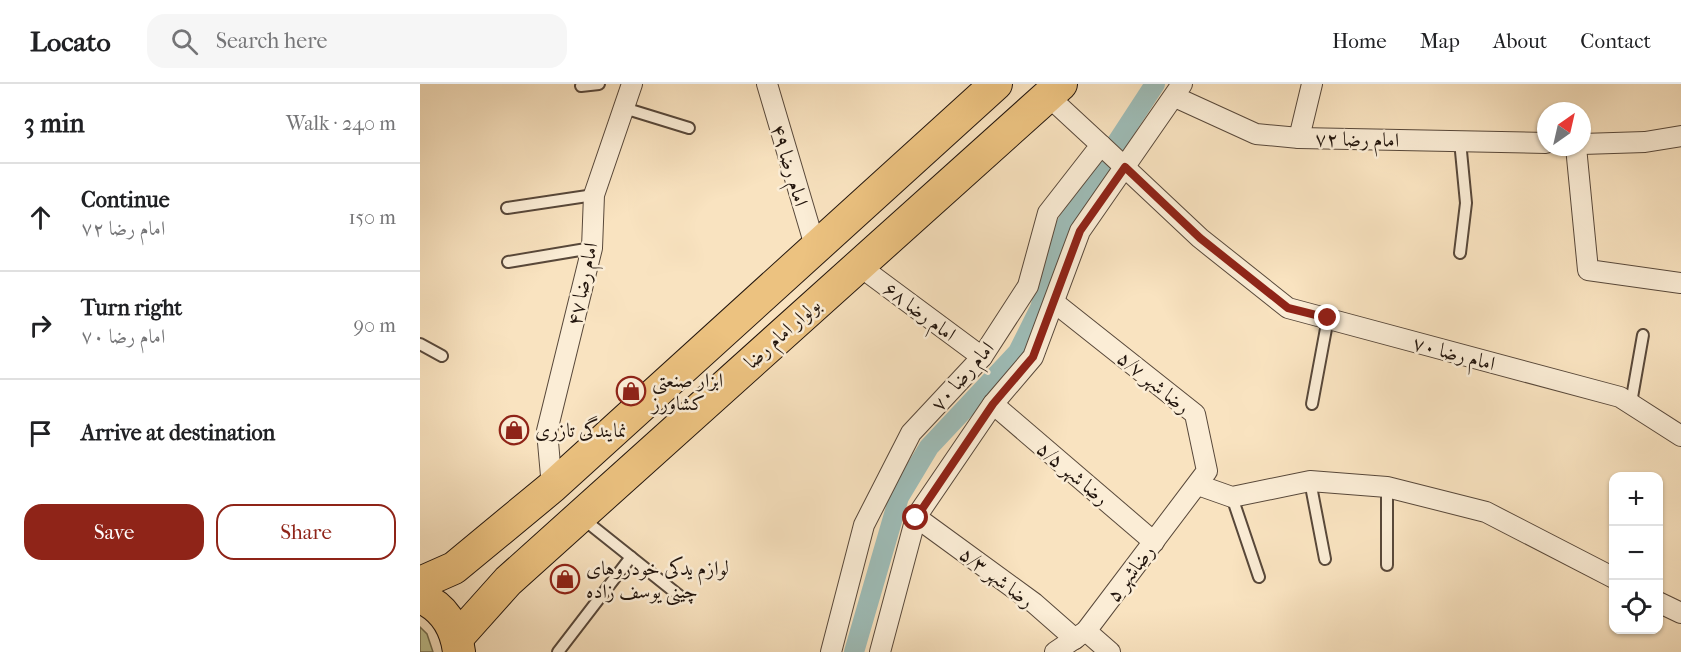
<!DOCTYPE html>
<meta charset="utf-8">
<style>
:root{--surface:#fff;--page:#f6f6f6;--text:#202124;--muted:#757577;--line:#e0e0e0;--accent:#8f2418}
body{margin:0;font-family:"IM FELL French Canon",Amiri,serif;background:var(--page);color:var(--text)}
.controls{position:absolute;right:18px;bottom:18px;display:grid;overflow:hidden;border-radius:12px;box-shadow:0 2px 4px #0004}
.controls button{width:54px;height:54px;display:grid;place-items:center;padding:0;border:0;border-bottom:2px solid var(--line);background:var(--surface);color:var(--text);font:30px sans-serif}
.compass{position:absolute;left:1117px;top:18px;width:54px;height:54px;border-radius:50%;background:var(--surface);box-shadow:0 2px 4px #0004;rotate:34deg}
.stop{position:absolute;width:18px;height:18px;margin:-14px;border:4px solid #8f2418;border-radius:50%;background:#fff}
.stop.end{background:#8f2418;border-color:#fff;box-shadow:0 2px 6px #0008}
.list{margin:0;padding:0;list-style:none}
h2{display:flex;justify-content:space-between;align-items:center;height:78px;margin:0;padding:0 24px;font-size:26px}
h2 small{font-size:20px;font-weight:400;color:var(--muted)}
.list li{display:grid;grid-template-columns:39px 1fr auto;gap:18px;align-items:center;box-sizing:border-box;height:108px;padding:0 24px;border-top:2px solid var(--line)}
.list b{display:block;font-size:22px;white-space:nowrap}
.list p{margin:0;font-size:20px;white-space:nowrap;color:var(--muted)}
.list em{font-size:20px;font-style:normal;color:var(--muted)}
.actions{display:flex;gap:12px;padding:18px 24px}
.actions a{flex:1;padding:14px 0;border:2px solid var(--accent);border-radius:18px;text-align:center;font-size:21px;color:var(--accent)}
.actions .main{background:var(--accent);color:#fff}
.icon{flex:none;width:33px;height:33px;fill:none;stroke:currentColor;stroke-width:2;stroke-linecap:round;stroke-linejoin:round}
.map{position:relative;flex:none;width:1261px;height:568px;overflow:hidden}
header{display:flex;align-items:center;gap:36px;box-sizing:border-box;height:84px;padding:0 30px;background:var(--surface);border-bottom:2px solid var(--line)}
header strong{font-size:28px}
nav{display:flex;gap:33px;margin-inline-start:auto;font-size:21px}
.search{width:420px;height:54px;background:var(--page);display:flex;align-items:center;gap:15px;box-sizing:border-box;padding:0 21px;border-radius:18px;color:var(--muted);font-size:22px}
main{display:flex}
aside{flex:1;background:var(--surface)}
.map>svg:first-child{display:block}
.grass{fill:#c0c391;stroke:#716c4f;stroke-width:1.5}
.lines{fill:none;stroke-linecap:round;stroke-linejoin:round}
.canal{stroke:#9ebdb8;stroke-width:20}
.lane-casing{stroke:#58483a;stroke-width:14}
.street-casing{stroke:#58483a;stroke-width:22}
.primary-casing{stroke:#22150d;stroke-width:34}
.lane{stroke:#fbedd6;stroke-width:10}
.street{stroke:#fbedd6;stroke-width:20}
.primary{stroke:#ecc280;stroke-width:32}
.route{stroke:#8f2418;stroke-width:8}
.labels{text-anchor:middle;stroke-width:5;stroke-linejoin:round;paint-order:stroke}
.street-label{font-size:20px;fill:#22150d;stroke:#fbedd6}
.poi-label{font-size:20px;fill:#22150d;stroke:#fbedd6;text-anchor:start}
</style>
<header>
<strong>Locato</strong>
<div class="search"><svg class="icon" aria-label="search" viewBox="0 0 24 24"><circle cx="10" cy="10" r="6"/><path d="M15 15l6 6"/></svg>Search here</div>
<nav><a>Home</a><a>Map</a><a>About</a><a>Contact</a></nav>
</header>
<main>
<aside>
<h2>3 min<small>Walk · 240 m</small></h2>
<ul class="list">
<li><svg class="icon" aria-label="ahead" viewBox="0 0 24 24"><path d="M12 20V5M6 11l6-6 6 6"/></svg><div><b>Continue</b><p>امام رضا ۷۲</p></div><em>150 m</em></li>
<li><svg class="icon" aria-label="right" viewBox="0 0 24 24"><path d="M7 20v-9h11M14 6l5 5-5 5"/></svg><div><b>Turn right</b><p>امام رضا ۷۰</p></div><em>90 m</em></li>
<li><svg class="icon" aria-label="arrive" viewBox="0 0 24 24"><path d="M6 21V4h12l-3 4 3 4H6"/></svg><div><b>Arrive at destination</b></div></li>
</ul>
<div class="actions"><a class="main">Save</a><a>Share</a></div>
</aside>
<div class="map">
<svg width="1261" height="568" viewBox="0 0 1261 568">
<rect width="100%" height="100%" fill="#f9e3c0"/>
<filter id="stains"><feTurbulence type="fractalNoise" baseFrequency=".00333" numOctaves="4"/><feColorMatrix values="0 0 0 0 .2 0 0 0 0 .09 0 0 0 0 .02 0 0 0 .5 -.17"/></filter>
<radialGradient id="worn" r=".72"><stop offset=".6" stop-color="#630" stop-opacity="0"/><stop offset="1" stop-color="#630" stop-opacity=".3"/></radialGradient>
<path class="grass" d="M0,543L7,550L13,568H0Z"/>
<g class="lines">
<path class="canal" d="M434,568L479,413L509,363L598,268L620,224L645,143L660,115L735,0"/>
<g class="lane-casing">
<g id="lane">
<path d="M161,2L179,0"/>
<path d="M204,24L269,44"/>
<path d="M87,124L174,111"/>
<path d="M1040,169L1046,119L1040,57"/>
<path d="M88,178L172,164"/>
<path d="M0,260L22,272"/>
<path d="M1211,319L1223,251"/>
<path d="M892,320L908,234"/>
<path d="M890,397L905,475"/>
<path d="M812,413L839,493"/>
<path d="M162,434L261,513"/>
<path d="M967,481V403"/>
<path d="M138,568L211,473"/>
</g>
</g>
<g class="street-casing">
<g id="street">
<path d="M347,0L395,162"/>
<path d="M755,13L836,50L879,54L1126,59"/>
<path d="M879,54L892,0"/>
<path d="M1162,60L1225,58L1261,52"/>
<path d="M681,61L780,154L868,224L1200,313L1261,352"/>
<path d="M1156,63L1168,186L1261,199"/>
<path d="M438,181L562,273"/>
<path d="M573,320L734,458"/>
<path d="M778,401L812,413L890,397L967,403L1066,428L1194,494"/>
<path d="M132,403L127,347L172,164L174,111L212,0"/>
<path d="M496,433L614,519L655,555"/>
<path d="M1238,518L1261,529"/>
<path d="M666,547L690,568"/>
<path d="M411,568L444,441L491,349L562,273L608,202L628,129L681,61L628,12"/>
<path d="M460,568L496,433L573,320L613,273L660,147L762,0"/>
<path d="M635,568L666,547L787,387L775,330L635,219"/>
</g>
</g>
<g class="primary-casing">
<g id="primary">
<path d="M0,499L34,484L132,403L576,0"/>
<path d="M0,513C24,523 36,543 39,568"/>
<path d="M37,554L88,497L641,0"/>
</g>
</g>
<use href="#lane" class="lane"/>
<use href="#street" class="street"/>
<use href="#primary" class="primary"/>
</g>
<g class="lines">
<path class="route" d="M496,434L573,320L613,273L660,147L705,83L780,154L868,224L908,234"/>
</g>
<defs>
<g id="shop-ring" transform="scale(1.5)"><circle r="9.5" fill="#fbedd6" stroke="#8f2418" stroke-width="1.5"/><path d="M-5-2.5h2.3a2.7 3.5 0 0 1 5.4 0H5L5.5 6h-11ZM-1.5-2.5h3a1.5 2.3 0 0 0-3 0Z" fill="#8f2418"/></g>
</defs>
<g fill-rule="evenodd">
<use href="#shop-ring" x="211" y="307"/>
<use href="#shop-ring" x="94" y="346"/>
<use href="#shop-ring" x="145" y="495"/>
</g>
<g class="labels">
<g class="street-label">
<text transform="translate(937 55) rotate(1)" y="7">امام رضا ۷۲</text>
<text transform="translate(370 81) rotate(73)" y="7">امام رضا ۴۹</text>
<text transform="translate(162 200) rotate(-78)" y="7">امام رضا ۴۷</text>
<text transform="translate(500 227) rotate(37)" y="7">امام رضا ۶۸</text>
<text transform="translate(362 249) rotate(-42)" y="7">بولوار امام رضا</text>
<text transform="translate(1034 269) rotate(15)" y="7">امام رضا ۷۰</text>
<text transform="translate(542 292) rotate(-49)" y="7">امام رضا ۷۰</text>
<text transform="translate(734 298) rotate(39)" y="7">رضا شهر ۵/۷</text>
<text transform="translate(653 389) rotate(40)" y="7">رضا شهر ۵/۵</text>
<text transform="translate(710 489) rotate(-53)" y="7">رضاشهر ۵</text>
<text transform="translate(577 493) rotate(37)" y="7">۵/۳ رضا شهر</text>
</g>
<g class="poi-label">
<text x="232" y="303">ابزار صنعتی<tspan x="232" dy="23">کشاورز</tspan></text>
<text x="115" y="353">نمایندگی تازری</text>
<text x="166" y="491">لوازم یدکی خودروهای<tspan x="166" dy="23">چینی یوسف زاده</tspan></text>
</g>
</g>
<rect width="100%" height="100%" filter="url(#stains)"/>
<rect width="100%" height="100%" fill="url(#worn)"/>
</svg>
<div class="controls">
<button>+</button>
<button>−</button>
<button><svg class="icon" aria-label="locate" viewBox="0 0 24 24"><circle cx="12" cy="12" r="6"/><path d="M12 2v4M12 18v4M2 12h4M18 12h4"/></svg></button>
</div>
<svg class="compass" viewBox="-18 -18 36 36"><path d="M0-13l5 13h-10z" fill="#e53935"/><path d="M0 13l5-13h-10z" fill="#757577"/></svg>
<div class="stop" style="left:496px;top:434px"></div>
<div class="stop end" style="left:908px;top:234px"></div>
</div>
</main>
